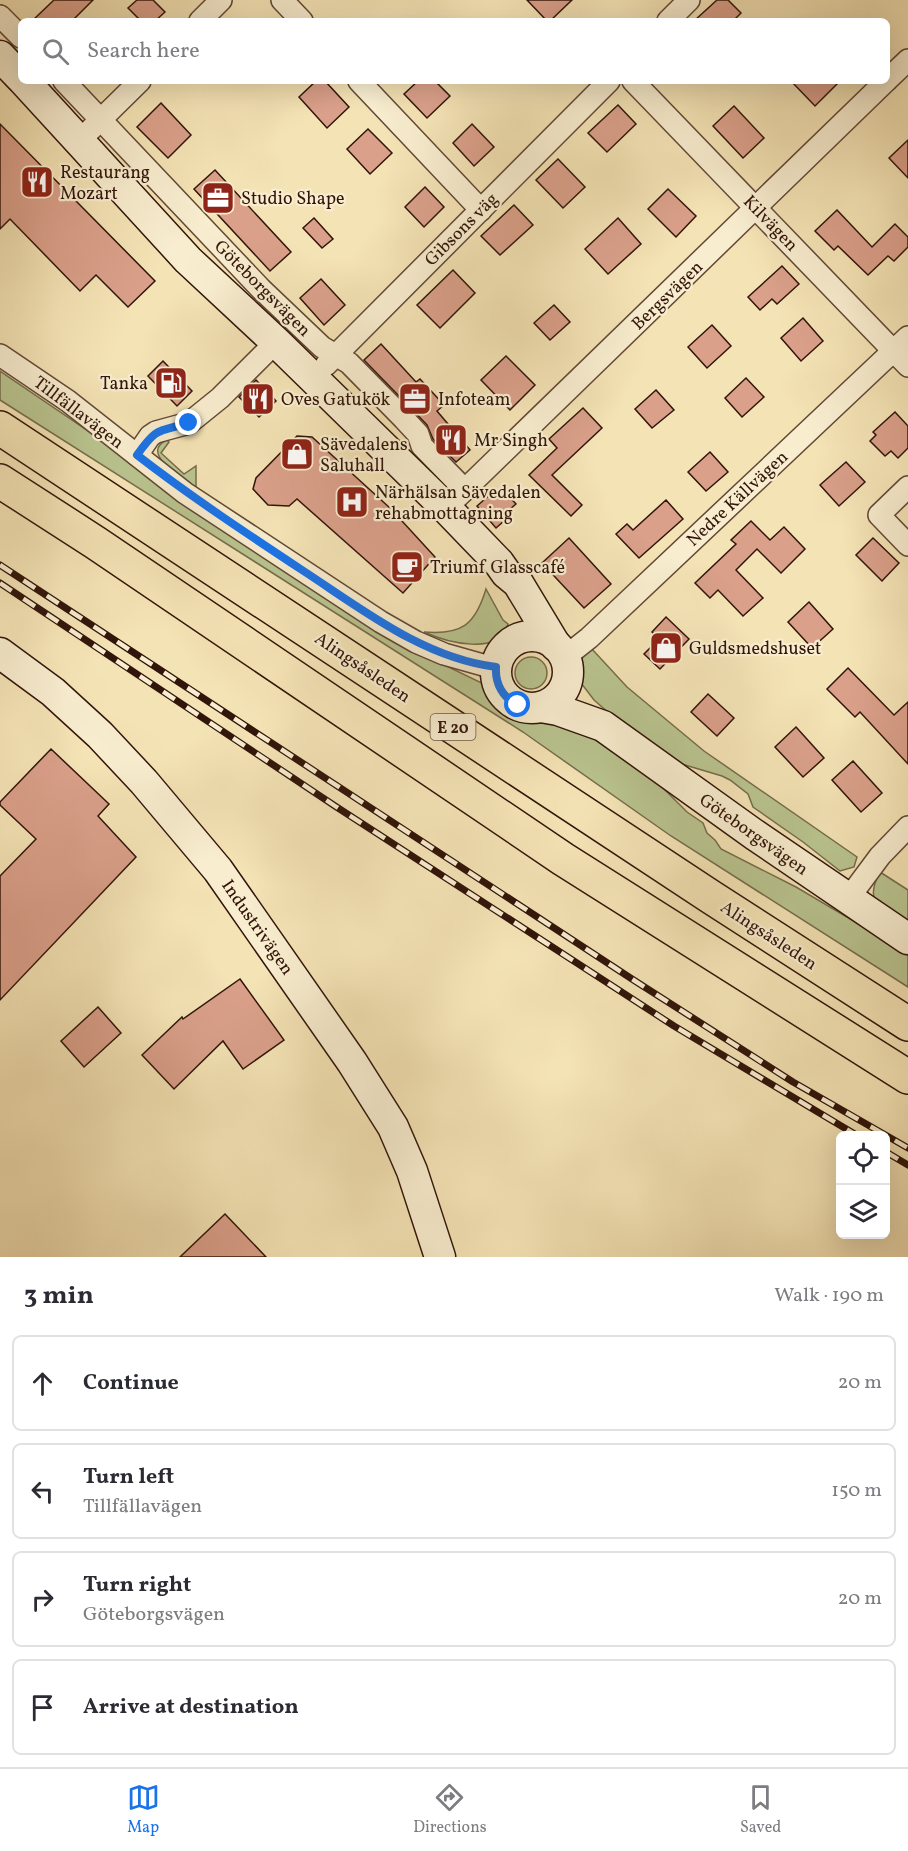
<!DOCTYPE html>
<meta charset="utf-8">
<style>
:root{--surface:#fff;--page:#f2f2f3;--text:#2b2b33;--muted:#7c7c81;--line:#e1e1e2;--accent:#1a73e8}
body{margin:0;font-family:Vollkorn,serif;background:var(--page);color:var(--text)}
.controls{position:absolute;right:18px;bottom:18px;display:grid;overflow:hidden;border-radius:9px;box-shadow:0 6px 24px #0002}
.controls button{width:54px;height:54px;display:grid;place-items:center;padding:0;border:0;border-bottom:2px solid var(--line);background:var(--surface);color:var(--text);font:30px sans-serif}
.stop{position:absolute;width:18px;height:18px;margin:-14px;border:4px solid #1a73e8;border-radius:50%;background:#fff}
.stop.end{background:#1a73e8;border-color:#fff;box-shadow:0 2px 6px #0008}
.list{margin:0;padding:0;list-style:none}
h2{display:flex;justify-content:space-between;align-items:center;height:78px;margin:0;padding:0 24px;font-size:26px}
h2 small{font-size:20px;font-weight:400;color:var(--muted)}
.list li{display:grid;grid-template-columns:39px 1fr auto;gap:18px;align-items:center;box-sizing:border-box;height:96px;margin:0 12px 12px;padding:0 12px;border:2px solid var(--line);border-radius:9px}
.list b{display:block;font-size:22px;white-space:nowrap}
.list p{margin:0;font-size:20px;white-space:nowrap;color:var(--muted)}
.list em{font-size:20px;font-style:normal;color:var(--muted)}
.icon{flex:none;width:33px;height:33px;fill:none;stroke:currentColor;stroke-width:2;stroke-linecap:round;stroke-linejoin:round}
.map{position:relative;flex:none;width:908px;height:1257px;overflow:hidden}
.search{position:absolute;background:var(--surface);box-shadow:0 6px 24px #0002;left:18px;right:18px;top:18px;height:66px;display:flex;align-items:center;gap:15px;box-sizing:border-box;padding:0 21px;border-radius:9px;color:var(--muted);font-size:22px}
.sheet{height:510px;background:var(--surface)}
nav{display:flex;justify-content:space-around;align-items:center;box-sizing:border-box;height:84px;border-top:2px solid var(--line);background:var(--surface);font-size:16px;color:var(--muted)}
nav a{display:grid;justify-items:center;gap:3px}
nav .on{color:var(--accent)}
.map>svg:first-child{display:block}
.green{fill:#b9c48f;stroke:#766c4c;stroke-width:1.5}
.building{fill:#daa08a;stroke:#32150a;stroke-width:1.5}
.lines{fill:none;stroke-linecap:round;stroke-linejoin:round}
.street-casing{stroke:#624835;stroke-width:24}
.secondary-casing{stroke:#32150a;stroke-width:33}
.highway-casing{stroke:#32150a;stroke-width:36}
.street{stroke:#f8edcf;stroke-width:21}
.secondary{stroke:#f8edcf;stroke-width:30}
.highway{stroke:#f4e3b5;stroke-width:33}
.rail-casing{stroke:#32150a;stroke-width:7}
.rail{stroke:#f8edcf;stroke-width:4.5;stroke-dasharray:14;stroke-linecap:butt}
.route{stroke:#1a73e8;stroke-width:8}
.labels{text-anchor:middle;stroke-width:4.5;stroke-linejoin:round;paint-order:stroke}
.shield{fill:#f8edcf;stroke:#6d5645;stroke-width:1.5}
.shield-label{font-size:16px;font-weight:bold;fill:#32150a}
.poi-label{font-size:18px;fill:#32150a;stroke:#f8edcf;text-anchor:start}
.street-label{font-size:18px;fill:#32150a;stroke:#f8edcf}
</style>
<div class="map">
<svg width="908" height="1257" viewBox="0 0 908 1257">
<rect width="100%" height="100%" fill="#f4e3b5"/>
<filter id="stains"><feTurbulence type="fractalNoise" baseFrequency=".00333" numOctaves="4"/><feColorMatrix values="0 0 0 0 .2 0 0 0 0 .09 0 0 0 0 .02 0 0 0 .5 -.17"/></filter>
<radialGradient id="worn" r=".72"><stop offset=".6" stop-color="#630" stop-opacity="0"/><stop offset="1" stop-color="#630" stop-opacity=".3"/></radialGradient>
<g class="green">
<path d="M0,371L403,645L488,686L508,711L527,719L544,718L596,737L654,779L687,812L703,823L707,833L715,840L721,849L796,887L908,953V987L671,836L523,732L0,400Z"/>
<path d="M167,440L169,442L161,453L184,474L196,466V488C185,480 138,453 167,440Z"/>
<path d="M486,589L503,620L508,624C500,657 446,642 424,632C462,635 475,625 486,589Z"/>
<path d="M591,648L627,687L704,751L857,857L854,867L840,871L803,842L753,807L748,794L730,780L722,776L675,762L626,728L594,700L581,683L578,675L579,659Z"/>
<circle cx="531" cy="673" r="16"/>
<path d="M880,872L908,890V926C883,909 862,905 880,872Z"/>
</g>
<g class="building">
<path d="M54,0H93L72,21H32Z"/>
<path d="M137,0H153L165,12L155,21H141L128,8Z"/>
<path d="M527,0H572L550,21H547Z"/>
<path d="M717,0H728L741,13L733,21H694Z"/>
<path d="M316,81H325L349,107L327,128L299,97Z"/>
<path d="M418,81H435L450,96L427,118L404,94Z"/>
<path d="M791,81H840L815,106Z"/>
<path d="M161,103L191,135L168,158L137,127Z"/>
<path d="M618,105L636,124L607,152L588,133Z"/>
<path d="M734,106L764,138L743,158L713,126Z"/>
<path d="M0,124L155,281L128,307L96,275L80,291L10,219L0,229Z"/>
<path d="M472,124L494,147L474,166L453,143Z"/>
<path d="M368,129L392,153L370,174L347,149Z"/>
<path d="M908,140V178L889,158Z"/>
<path d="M558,159L585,187L563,208L536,180Z"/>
<path d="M215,170L291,252L270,271L194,189Z"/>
<path d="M425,187L444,207L424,227L405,207Z"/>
<path d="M668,189L696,216L676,237L648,209Z"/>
<path d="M514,205L533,225L500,255L481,236Z"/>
<path d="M837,210L872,247L895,224L908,237V247L894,261L888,256L868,275L838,246L834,250L815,231Z"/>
<path d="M314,218L333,239L322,248L303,228Z"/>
<path d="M618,218L641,244L608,274L585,249Z"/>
<path d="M782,266L799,284L777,304L772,299L760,310L748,297Z"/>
<path d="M453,270L475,293L440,328L417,305Z"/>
<path d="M321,279L345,305L324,325L300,298Z"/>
<path d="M554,305L570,322L550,340L534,323Z"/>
<path d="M803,318L823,341L801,361L781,338Z"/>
<path d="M712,325L731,346L707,368L688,347Z"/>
<path d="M381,344L416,382L420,379L444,405L437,411L470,450L456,462L433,439L427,425L364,360Z"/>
<path d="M506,356L535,385L510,410L481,380Z"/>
<path d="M163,361L192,391L177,406L148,376Z"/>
<path d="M746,378L764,397L742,417L725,398Z"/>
<path d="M256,380L276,401L259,417L239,397Z"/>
<path d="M656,390L674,410L652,428L635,409Z"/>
<path d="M583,408L602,428L552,475L582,505L571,516L529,475L557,448L549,439Z"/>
<path d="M895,412L908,426V448L898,458L891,451L885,456L870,441L876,435L873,432Z"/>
<path d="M297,436L312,437L391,509L435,557L403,593L297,499L289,506L268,505L253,489L256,478Z"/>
<path d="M710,452L728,472L706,491L688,472Z"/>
<path d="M846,462L865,482L839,506L820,485Z"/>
<path d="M493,492L498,498L505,492L516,504L509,510L512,514L496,528L477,506Z"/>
<path d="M666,500L683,519L639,558L616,534L627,524L633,530Z"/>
<path d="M751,521L770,540L784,527L805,549L781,573L757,549L736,570L763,598L743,616L718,590L710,598L695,583L736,544L731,540Z"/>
<path d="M569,538L611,584L584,608L542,563Z"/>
<path d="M873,538L899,563L882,581L856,555Z"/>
<path d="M809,602L833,629L812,648L788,622Z"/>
<path d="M666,617L689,639L660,669L644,654L659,639L652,632Z"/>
<path d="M848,668L894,715L908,702V764L860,712L855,717L827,689Z"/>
<path d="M708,694L734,718L717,736L691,712Z"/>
<path d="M796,727L824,758L803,777L775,747Z"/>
<path d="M51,749L109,804L98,816L136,857L0,1000V876L36,839L0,805V802Z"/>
<path d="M853,761L882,793L861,812L832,780Z"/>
<path d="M240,979L284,1040L243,1069L223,1041L174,1089L142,1055L182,1017L183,1019Z"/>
<path d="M98,1007L121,1033L84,1067L61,1041Z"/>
<path d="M225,1214L266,1257H180Z"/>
</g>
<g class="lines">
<g class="street-casing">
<g id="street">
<path d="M282,0L302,21"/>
<path d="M0,16L21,37"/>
<path d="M200,21L221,0"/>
<path d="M668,21L689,0"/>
<path d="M887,80L908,60"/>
<path d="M64,81L261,289L322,347L349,363L404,419L418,434L422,446L465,490"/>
<path d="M359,81L481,210"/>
<path d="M633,81L908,366"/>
<path d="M80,140L140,81"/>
<path d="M0,355L68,401L185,493L381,622L416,642L444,654L483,665L497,667"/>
<path d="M326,365L609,81"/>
<path d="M137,455L150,436L156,432L189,423L220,398L276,342"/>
<path d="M908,487L879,515L908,545"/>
<path d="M446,508L886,81"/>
<path d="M565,657L589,638L908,337"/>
<path d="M848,899L880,856L908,827"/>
</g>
</g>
<g class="secondary-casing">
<g id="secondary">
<path d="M0,56L21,78"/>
<path d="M24,81L188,260L276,342L446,508L499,563L506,573L518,583L556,646"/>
<circle cx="532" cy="672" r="36"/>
<path d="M0,653L53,692L100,735L144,782L218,870L352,1062L393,1127L412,1171L440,1257"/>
<path d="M541,707L558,710L603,726L755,835L908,939"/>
</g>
</g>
<g class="highway-casing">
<g id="highway">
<path d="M0,428L711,897L908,1024"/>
<path d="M0,481L96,543L563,859L908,1077"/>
</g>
</g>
<use href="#street" class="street"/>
<use href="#secondary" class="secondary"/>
<use href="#highway" class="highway"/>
<g class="rail-casing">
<g id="rail">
<path d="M0,565L632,979L793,1082L908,1148"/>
<path d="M0,583L335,806L674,1026L858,1136"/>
<path d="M886,1152L908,1165"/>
</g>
</g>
<use href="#rail" class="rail"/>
</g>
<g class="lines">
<path class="route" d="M189,423C157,432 157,427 137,455C190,496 246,533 302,570C362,609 423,658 496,667C495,684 503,698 518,705"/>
</g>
<defs>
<g id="restaurant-square" transform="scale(1.725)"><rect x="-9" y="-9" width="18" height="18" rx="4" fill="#8f2418" stroke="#f8edcf"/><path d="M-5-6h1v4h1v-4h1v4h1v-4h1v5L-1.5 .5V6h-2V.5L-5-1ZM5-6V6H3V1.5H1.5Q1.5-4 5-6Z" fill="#fff"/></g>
<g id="office-square" transform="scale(1.725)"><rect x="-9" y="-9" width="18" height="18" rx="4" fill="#8f2418" stroke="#f8edcf"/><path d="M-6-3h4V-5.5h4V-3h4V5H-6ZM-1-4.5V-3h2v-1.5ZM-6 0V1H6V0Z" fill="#fff"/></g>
<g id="fuel-square" transform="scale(1.725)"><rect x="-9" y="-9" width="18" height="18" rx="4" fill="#8f2418" stroke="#f8edcf"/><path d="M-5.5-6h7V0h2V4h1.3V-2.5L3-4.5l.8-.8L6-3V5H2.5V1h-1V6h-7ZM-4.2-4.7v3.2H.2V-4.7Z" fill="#fff"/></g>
<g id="shop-square" transform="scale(1.725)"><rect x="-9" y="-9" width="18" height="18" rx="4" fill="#8f2418" stroke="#f8edcf"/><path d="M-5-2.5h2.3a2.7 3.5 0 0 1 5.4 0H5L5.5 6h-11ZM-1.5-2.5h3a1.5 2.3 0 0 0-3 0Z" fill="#fff"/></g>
<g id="hospital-square" transform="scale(1.725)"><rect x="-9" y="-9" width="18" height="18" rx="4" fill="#8f2418" stroke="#f8edcf"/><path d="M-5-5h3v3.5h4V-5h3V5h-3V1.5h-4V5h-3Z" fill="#fff"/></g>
<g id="cafe-square" transform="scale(1.725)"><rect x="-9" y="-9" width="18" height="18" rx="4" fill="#8f2418" stroke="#f8edcf"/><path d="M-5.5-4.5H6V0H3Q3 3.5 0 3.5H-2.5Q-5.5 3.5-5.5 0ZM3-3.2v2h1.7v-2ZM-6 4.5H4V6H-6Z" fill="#fff"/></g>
</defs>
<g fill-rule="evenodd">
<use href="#restaurant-square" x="37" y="182"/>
<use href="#office-square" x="218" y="198"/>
<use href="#fuel-square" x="171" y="383"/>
<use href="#restaurant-square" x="258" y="399"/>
<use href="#office-square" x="415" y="399"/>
<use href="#restaurant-square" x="451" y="440"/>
<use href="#shop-square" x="297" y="454"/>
<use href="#hospital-square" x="352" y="502"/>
<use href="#cafe-square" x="407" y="567"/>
<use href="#shop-square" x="666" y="648"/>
</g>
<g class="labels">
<rect class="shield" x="430.5" y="714" width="45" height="26" rx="4.5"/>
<g class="shield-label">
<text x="453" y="733">E 20</text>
</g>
<g class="poi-label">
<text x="60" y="178">Restaurang<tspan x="60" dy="21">Mozart</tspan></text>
<text x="241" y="204">Studio Shape</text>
<text x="148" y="389" text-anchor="end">Tanka</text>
<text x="281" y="405">Oves Gatukök</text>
<text x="438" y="405">Infoteam</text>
<text x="474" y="446">Mr Singh</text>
<text x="320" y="450">Sävedalens<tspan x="320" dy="21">Saluhall</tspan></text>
<text x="375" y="498">Närhälsan Sävedalen<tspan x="375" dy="21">rehabmottagning</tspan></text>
<text x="430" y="573">Triumf Glasscafé</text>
<text x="689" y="654">Guldsmedshuset</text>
</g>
<g class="street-label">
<text transform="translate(771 223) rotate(46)" y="6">Kilvägen</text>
<text transform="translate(461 229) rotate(-45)" y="6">Gibsons väg</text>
<text transform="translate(263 288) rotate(45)" y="6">Göteborgsvägen</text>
<text transform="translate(667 295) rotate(-44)" y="6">Bergsvägen</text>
<text transform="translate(79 412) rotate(37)" y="6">Tillfällavägen</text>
<text transform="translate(737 498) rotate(-43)" y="6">Nedre Källvägen</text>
<text transform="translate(363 667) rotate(34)" y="6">Alingsåsleden</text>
<text transform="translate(754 834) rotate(35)" y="6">Göteborgsvägen</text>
<text transform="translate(258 927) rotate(55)" y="6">Industrivägen</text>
<text transform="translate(769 935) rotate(33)" y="6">Alingsåsleden</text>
</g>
</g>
<rect width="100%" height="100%" filter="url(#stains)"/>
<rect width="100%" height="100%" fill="url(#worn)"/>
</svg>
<div class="controls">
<button><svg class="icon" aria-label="locate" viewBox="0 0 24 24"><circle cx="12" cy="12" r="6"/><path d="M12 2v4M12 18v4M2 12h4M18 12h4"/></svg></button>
<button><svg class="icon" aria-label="layers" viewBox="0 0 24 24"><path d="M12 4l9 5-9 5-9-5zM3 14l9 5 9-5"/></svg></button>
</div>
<div class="stop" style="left:518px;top:705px"></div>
<div class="stop end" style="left:189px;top:423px"></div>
<div class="search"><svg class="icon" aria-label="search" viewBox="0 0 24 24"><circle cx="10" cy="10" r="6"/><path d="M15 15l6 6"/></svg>Search here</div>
</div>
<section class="sheet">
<h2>3 min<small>Walk · 190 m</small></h2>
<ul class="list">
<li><svg class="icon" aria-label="ahead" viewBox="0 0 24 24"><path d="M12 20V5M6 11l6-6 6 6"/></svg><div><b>Continue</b></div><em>20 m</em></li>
<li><svg class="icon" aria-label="left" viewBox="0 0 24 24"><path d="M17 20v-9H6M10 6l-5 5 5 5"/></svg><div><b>Turn left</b><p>Tillfällavägen</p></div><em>150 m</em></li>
<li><svg class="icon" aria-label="right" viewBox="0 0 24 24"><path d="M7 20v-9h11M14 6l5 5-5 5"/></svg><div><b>Turn right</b><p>Göteborgsvägen</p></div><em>20 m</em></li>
<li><svg class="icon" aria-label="arrive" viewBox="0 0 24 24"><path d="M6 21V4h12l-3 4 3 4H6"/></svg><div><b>Arrive at destination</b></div></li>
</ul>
</section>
<nav>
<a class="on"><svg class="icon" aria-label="map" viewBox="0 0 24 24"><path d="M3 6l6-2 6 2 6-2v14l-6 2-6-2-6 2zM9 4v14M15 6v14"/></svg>Map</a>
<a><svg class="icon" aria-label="directions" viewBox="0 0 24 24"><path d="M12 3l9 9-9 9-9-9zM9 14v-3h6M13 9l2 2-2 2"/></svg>Directions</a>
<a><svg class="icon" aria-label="saved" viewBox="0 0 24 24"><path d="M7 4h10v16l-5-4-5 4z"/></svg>Saved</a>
</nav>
